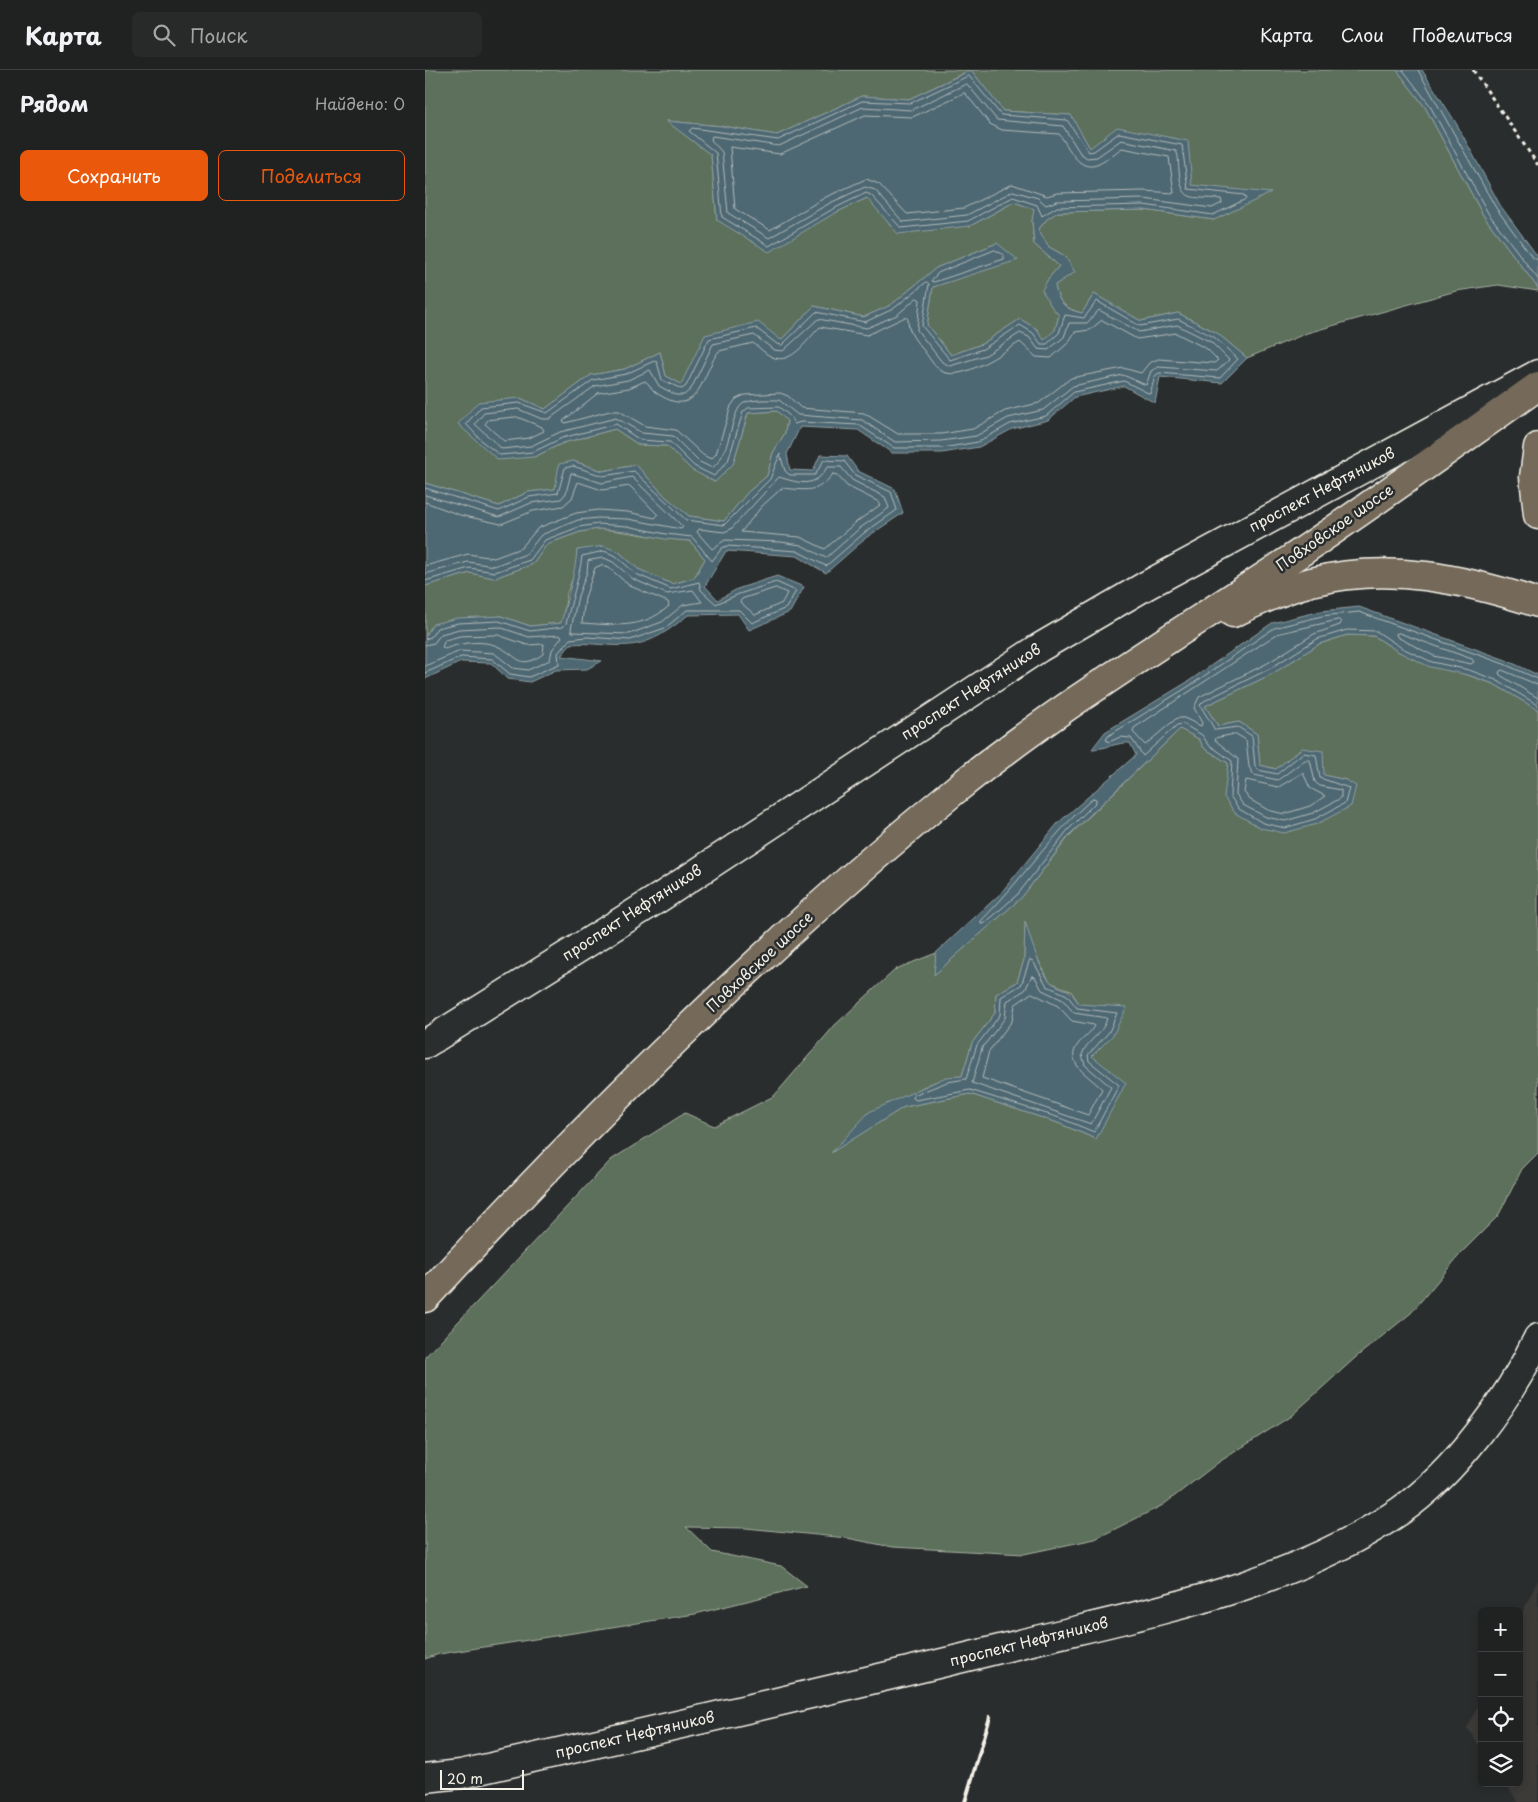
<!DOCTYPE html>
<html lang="ru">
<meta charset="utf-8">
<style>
:root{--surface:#202222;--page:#282a2a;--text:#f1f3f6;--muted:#a2a4a5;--line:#3d3f40;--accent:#ea580c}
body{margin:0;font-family:"Playpen Sans",sans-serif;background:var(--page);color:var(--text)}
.controls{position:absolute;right:15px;bottom:15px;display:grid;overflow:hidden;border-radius:8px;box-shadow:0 2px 8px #0003}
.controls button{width:45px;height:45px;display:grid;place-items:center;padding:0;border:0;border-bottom:1px solid var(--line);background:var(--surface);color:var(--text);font:25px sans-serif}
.scale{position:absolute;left:15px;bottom:12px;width:84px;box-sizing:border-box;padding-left:5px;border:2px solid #f4f1e8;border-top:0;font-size:14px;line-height:18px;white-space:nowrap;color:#f4f1e8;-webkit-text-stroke:4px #2a2d2e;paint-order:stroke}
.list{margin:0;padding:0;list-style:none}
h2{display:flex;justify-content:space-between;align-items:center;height:65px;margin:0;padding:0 20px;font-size:21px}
h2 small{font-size:16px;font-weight:400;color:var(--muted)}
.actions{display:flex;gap:10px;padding:15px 20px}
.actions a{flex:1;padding:11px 0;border:1px solid var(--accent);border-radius:8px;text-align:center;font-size:18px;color:var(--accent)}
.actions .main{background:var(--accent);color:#fff}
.icon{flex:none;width:28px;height:28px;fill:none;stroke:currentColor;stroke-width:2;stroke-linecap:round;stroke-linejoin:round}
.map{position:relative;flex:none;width:1113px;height:1732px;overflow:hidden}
header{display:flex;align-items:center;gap:30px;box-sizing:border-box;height:70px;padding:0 25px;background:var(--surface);border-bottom:1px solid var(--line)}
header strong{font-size:24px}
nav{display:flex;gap:28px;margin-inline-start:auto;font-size:18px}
.search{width:350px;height:45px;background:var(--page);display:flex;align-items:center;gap:12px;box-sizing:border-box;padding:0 18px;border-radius:8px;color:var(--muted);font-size:19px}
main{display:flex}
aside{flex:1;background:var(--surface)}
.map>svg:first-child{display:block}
.built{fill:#3d3a38}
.green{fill:#5b705b;stroke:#a8b0a2;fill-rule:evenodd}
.water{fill:#4e6873;stroke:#909fa2}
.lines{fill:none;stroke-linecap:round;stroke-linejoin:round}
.shore{stroke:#b2bab9;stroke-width:1}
.secondary-casing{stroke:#f4f1e8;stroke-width:31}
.primary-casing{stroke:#f4f1e8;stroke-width:31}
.path{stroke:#f4f1e8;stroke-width:3;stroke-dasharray:4 4;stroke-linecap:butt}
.secondary{stroke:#2a2d2e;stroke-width:28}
.primary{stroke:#746a5a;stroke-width:28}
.rail{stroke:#f4f1e8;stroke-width:4}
.labels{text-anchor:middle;stroke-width:5;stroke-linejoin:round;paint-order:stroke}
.street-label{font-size:15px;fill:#f4f1e8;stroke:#2a2d2e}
</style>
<header>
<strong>Карта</strong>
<div class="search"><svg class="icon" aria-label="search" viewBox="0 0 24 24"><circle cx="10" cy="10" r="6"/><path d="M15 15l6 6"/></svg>Поиск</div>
<nav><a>Карта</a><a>Слои</a><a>Поделиться</a></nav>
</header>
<main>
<aside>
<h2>Рядом<small>Найдено: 0</small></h2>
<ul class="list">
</ul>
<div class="actions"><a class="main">Сохранить</a><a>Поделиться</a></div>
</aside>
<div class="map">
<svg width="1113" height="1732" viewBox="0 0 1113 1732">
<rect width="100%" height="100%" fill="#2a2d2e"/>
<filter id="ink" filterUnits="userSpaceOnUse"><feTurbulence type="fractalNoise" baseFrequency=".02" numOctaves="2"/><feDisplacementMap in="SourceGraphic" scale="10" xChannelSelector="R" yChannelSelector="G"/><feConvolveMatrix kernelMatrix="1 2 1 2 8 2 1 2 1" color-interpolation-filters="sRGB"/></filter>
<g filter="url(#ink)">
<g class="built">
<path d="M1113,1510V1732H1093L1080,1713H1094V1549Z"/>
<path d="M1057,1627V1680L1042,1658Z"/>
</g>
<g class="green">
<path d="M0,0H545L484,29L437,26L352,65L297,56L242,51L286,85L292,150L410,143L442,128L545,156L589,132L610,139L607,151L609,174L634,196L623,209L626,236L634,245L630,260L619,271L612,259L595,249L557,274L526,285L502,255L508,217L545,204L572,173L511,198L466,235L439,247L389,236L355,271L256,314L241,306L235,282L200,299L166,305L120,339L95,328L109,387L138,373L190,359L214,375L242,376L267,400L308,394L323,343L352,341L362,350L360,363L348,383L342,406L323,422L299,451L264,446L241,427L211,395L178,401L148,391L131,419L103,422L74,436L0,413Z"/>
<path d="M546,0H972L1000,37L1058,145L1113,218V221L1073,215L1031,221L882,263L822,288L792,263L753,243L716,251L669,224L657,243C641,239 632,232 630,215L649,202L640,186L624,177L613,160L622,149L632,142L719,140L789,150L766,115L665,78L645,45L578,41Z"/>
<path d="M173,459C204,461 234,469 265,471L280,489L269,508L247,514L213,499L194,482L152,480L151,500L142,523L137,553L105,556L76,546L8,554L0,567V516L45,503L69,508L108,494L122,474L155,462Z"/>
<path d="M922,565L949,566L974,582L1069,614L1113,640V1083L1097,1099L1073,1146L1037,1182L986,1243L930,1288L866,1346L794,1392L738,1435L670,1469L599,1484L467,1477L422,1468L321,1458L261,1457L287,1482L356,1496L382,1516L270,1544L14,1584L0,1589V1287L186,1090L260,1043L289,1056L349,1026L410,955L471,899L511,883L510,904L597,827L645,765L755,659L774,669L779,678L803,693L921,710L898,705L877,678L851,699L835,695L832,664L814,652L793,656L780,636L847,604L894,574ZM600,853L609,882L625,912L646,921L654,934L688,965L667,986L671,1069L633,1053L545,1024L479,1037L408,1081C444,1054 492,1008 537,1006L547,973L570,943L571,924L592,912L599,890Z"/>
</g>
<g class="water">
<path d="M546,0L578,41L646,45L665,78L692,57L763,71L767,115L846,123L789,150L719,140L633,142L622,149L613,160L624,177L640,186L650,202L630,215C632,232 641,240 657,243L669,224L716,251L753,243L792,263L822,288L797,313L735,307L730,333L699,316L650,327L623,350L587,359L554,377L517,383H467L433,360L375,357L362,384L365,400L388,401L395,385L422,386L433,401L470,419L478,443L442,467L401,503L372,486L301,481L280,516L293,530L312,519L352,506L379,517L365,542L324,560L313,544L263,545C247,558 228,573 205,575C186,577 166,572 146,574L136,586L177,591L162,599L131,600L105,612L83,609L66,593L36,592L0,609V567L8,554L32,548L76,546L105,556L136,553C142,529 150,505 152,480L179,476L194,482L213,499L247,514L269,508L280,489L265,471L240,469L202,461L173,459L155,462L122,474L108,494L69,508L45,503L0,516V413L74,436L103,422L130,419L134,394L148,391L178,401L211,395L241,427L264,446L299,451L323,422L342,406L348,383L360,363L362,351L352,341L323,343L308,394L290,412L267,400L242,376L214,375L190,359L138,373L109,387L73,390L33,354L53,332L95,328L120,339L166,305L200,299L235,282L241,306L256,314L280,265L333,252L356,270L389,236L439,247L466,235L511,198L572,173L593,190L508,217L502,255L526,285L557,274L595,249L612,259L619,270L630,260L634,245L626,236L617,220L623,209L634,196L609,174L607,151L609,139L589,132L545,156L473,164L442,128L410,143L344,182L292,150L286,85L241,51L297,56L352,65L437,26L484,29Z"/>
<path d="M972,0H997L1031,53L1075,135L1113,187V218L1058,145L1000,37Z"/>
<path d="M934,537L1081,590L1113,605V640L1069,614L1043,605L1005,597L974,582L949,566L922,565L894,574L847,604L780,636L793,656L814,652L832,664L835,695L851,699L877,678L898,681L899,705L921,710L931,716L926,736L892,754L859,763L836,758L810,743L799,727L803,693L779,678L774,669L755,659L645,764L597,827L509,905L511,883L575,824L633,753L711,685L705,673C692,672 681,679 667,679L680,662L764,611L847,553L896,541Z"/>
<path d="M600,851C604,864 616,906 627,913C642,923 641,914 654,934L702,937L688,965L667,986L701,1013L671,1069L633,1053L545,1024L479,1037L406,1083L444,1042L521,1007L537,1006L547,973L570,943L571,924L592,912L599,890Z"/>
</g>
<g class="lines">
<g class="shore">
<path d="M978,0L1004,34L1063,143L1113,209"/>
<path d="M993,0L1071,138L1107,187L1113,190"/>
<path d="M544,6L576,45L642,50L664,82L669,81L694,63L757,75L763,119L819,125L821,129L788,145L719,135L632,137L617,146L612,135L588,127L543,151L476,158L446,125L441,123L408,139L344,176L297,147L291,83L264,61L267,58L353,70L437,31L485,33Z"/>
<path d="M542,14L572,50L638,56L655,83L662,88L672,87L696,70L751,81C754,86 753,93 754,100C757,134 766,126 796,129L797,133L787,138L719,129L632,131L621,135L613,128L588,121L542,145L478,152L450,120L440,117L405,133L344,168L303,143L297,82L286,70L287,66L354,76L438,37L486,40Z"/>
<path d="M540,23L565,54L577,60L634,64C644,76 653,104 674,94C683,90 690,82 697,78L744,87L749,123L719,121L632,123L622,126L587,114L539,138L482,144L454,114L441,109L401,127L345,160L310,139L305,77L355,84L440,45L487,47Z"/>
<path d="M570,180L579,185V189L509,212L506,211L513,203Z"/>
<path d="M502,212L504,214L497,256L525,290L558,279L595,255L608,263L616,274H622L634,263L640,245L659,248L672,231L715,256L753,249L789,267L813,289L795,308L734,303L730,306L725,324L699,311L649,322L621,346L585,354L553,372L517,378H469L434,355L376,352L369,354L366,347L354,337L323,338L318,342L303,391L289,406L269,396L245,372L215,370L191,354L137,368L108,382L75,385L59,373L41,354L56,337L94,333L122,343L168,310L201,304L229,291L232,292L237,310L257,319L261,316L284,269L331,258L352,274L357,275L391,242L440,252L468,239Z"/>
<path d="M492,228L495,230L492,260L517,292L525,296L561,285L595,263L604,267L613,279L623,280L639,267L644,253H662L674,240L714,262L752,255L786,272L804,290L792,301L733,297L726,301L721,315L698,305L648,316L618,340L583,348L551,366L516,371L470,372L437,350L373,345L354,330C344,330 327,329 319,333C305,340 307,384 287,398L273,391L248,366L217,363L191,348L135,362L106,376L77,379L50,354L59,343L93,339L117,349H124L170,316L203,310L225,300L234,316L251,325H259L266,319L288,274L329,265L349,280L358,281L393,249L442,258L472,245Z"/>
<path d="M481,247L483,249C483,263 491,271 500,282C505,289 510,298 518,302C538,311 578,282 595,272L611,287L626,288L643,273L650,262L665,260L677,250L712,269L751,263L782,279L793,290L789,293L733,289L724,293L716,303L698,298L646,308L614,333L580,341L548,359L516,364H473L439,343L376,338L363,326L355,323L320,325L311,329L306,336L291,384L286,389L278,385L251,360L220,356L194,341H185L140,353L138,351L173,323L204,318L220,311C224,313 226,319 230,322C275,353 275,306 294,281L328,273C334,277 340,284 347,287C367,296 383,268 395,257L442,265Z"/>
<path d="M92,347L117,357L119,361L104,368L79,371L60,354L63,350Z"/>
<path d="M402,397H416L427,410L460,427L464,438L435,458L401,488L376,475L356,472L300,470L287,479L272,462L274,459L299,462L306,459L354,407C373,413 391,419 402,397Z"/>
<path d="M408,404L412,405L422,416L454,432L455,435L430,453L400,479L375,467L316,462L337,436L357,418C380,420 393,424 408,404Z"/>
<path d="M0,418L74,441L104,427L133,423L140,398L148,396L178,406L209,401L261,450L299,455L345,409L355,384L360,401L365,405H390L399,390L419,391L430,405L466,422L472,440L439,463L401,496L372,481L302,476L297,478L287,491L267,467L241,464L202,456L173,454L154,457L120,470L105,490L70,502L44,498L0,511"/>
<path d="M0,425L74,447L106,433L136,429L141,423L146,403L177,413L207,407L258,457L256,459L203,449L173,448L153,450L116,465L101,484L69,496L43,492L0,504"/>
<path d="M0,432L35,445L76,454L108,441L138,436L147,428L153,412L177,420L205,416L233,445L230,448L203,442L173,440L151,443L113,458L96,478L69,488L43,484L0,496"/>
<path d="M179,488L188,492L208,509L242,524L268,520L277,532L258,535L237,552L204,564L147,562L146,559L153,526L162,502L163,491Z"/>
<path d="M177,495L184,498L205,516L243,532L244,536C217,560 190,555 157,553L160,528L170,498Z"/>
<path d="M351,518L362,523L357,533L330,545L315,532L317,529Z"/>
<path d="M914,550L916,552L915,555L889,564L841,594L774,627L769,638L777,653L776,656L759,648H752L720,675L708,662L709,658L852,564Z"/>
<path d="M974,563L1047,589L1049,592L1046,594L1009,586L972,567L971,564Z"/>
<path d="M73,565L102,575L119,574L118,584C94,601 94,586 74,577C59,569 34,573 20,579L17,577L20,570L35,566Z"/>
<path d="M0,569L6,567L12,558L33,553L74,551L105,561L138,557L141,554C146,531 154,509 157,486L179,481L191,486L211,504L246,519L274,512L276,520L291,534L314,524L351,512L371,521L361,538L327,553L314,540H262L240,558L205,570L162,567L145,569L133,583L134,594L104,607L85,604L67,589L36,587L0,603"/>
<path d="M0,575L9,573L16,564L34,559L74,557L104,567L134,565L137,567L127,580L125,590L103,600L88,598L69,583L35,581L0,596"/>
<path d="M1113,609L1079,594L934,542L897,546L849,558L766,615L683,666L681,670L684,672L695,667L706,668L718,686L752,655L758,654L777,665L783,674L807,691L805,726L814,739L838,753L860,758L890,749L920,733L924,718L895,708L891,685L878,683L852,704L833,700L830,696L827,666L813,657L790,660L775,635L779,631L844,599L892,569L922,560L951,561L977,578L1007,592L1044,600L1071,610L1113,635"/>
<path d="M1113,615L1077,600L1074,602L1075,605L1113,628"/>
<path d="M811,664L821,670L824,697L829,705L853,710L880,690H885L890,712L895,716L916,720V728L888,743L860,751L841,747L818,735L811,724L813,689L790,670L791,668Z"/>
<path d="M878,703L885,718L900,726L885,736L859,744L843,740L824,729L819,722L821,710L853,717Z"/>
<path d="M668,728L671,729V732L642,761L593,824L559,854H556V851C595,812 626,765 668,728Z"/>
<path d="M605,890L608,891L622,916L642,925L652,938L692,943L684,962L663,985L664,991L694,1015L669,1062L635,1048L545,1020L491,1030L488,1028L489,1025L522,1012L541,1009L552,975L575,945L576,927L596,915Z"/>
<path d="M607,906L610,907L617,920L638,930L649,943L682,948C679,964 661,970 657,985L660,995L686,1017L666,1054L547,1013L557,978L580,948L582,931L600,920Z"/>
<path d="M607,923L633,936L647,951L669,955C667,962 659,967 654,973C637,993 665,1006 677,1019L663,1045L557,1008L564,981L587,951L590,935Z"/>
</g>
<g class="secondary-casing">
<g id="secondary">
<path d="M0,974L234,828L614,578L722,515L1113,304"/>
<path d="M0,1708L36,1704C223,1662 409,1620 595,1574C725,1542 862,1518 975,1441C1030,1403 1084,1329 1113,1268"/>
</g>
</g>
<g class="primary-casing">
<g id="primary">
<path d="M1113,377L1109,407L1113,445"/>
<path d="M808,543C833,531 859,519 886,512C963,492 1039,509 1113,533"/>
<path d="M0,1228C166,1049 339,875 529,721C632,637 747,568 857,495C944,437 1028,376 1113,316"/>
</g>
</g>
<path class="path" d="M1048,0L1113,95"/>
<use href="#secondary" class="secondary"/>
<use href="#primary" class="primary"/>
<path class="rail" d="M540,1732L565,1647"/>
</g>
</g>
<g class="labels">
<g class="street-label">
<text transform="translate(897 420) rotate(-28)" y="5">проспект Нефтяников</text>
<text transform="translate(910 458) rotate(-35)" y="5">Повховское шоссе</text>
<text transform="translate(546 622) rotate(-33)" y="5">проспект Нефтяников</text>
<text transform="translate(207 843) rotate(-33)" y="5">проспект Нефтяников</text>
<text transform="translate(335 892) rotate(-43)" y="5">Повховское шоссе</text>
<text transform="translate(604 1572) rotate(-14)" y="5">проспект Нефтяников</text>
<text transform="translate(210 1665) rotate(-13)" y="5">проспект Нефтяников</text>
</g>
</g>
</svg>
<div class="controls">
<button>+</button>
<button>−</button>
<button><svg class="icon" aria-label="locate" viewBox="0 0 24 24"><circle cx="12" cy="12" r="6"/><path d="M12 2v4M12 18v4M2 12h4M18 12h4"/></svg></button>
<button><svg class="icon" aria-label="layers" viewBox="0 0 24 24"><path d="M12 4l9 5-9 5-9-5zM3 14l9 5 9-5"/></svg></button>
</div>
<div class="scale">20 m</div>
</div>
</main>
